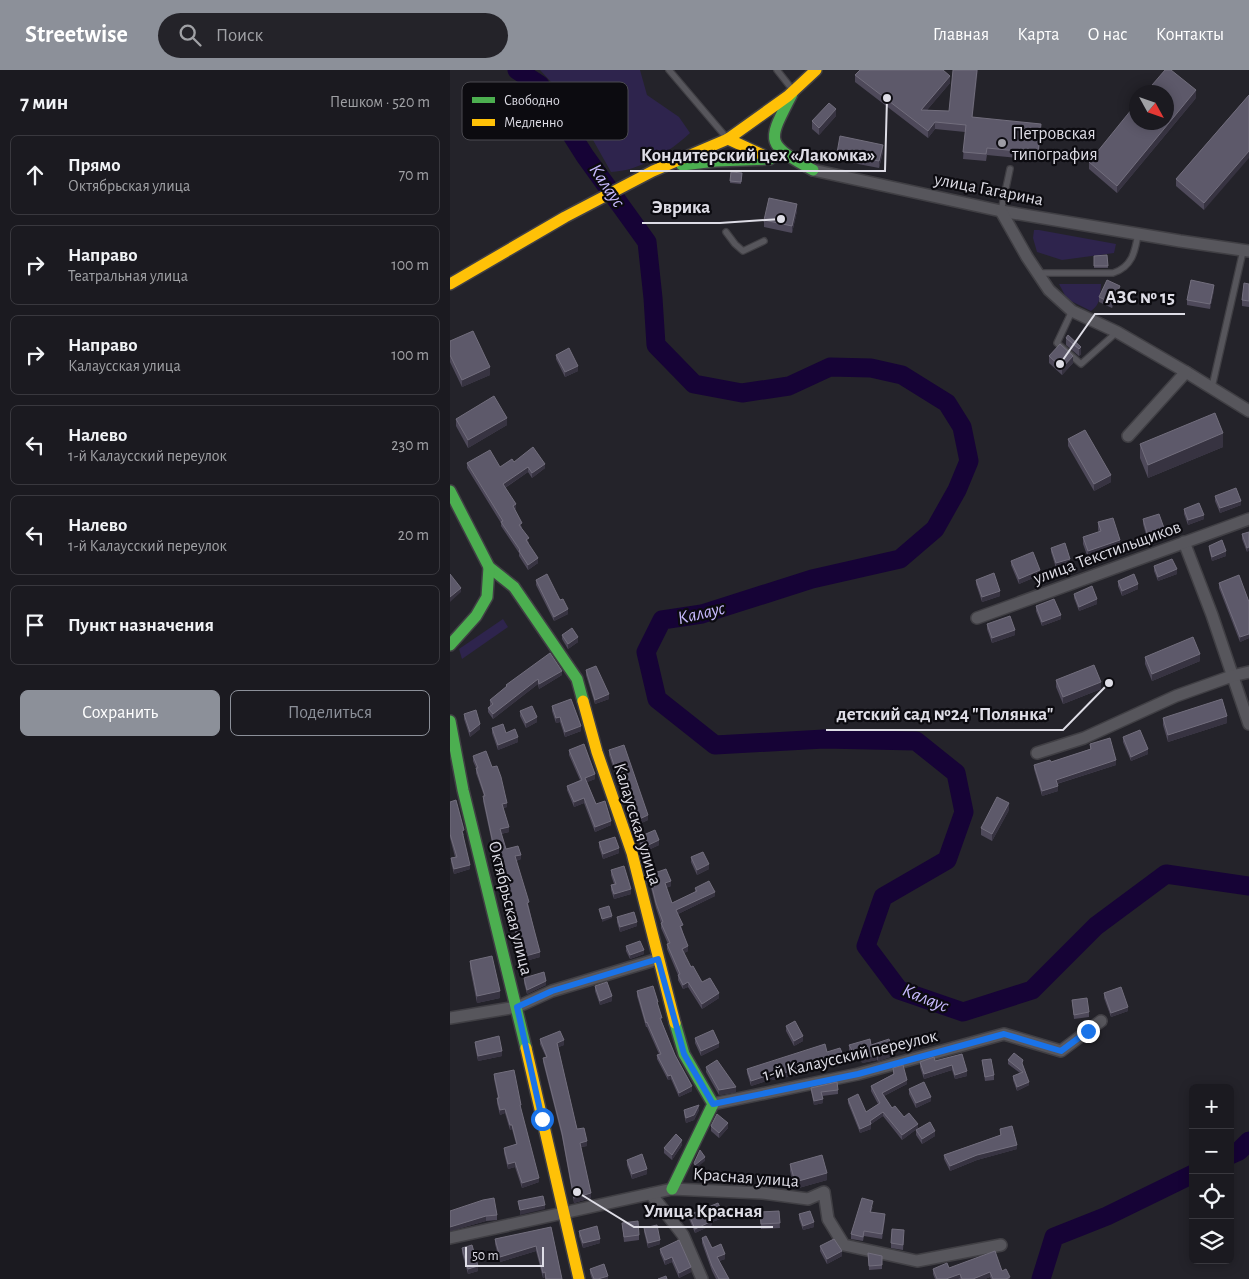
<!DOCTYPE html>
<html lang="ru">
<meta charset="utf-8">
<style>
:root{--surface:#1b1a20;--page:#242329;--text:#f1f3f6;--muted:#a0a1a5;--line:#39383e;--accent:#8c9099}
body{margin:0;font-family:"Alegreya Sans",sans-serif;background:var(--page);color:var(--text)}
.controls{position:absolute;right:15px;bottom:15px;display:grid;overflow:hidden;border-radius:8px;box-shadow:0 2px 12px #0003}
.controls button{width:45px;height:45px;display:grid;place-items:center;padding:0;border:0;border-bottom:1px solid var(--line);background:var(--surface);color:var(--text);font:25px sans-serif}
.compass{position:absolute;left:679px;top:15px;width:45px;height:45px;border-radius:50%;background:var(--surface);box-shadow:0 2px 12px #0003;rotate:130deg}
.scale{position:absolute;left:15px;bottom:12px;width:79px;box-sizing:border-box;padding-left:5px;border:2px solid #dedde6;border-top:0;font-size:14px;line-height:18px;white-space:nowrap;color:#dedde6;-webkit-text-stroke:4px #0c0b10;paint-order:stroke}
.stop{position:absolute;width:15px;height:15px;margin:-11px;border:4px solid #1a73e8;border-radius:50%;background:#fff}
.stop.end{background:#1a73e8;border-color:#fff;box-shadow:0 1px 5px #0008}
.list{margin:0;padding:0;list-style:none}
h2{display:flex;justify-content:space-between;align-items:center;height:65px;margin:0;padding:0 20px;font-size:21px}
h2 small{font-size:16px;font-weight:400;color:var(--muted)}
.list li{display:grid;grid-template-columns:32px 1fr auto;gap:15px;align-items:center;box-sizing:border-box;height:80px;margin:0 10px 10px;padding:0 10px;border:1px solid var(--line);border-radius:8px}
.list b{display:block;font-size:19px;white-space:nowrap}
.list p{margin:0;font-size:16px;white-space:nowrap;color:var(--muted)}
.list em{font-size:16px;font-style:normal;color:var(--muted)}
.actions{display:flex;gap:10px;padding:15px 20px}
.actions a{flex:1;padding:11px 0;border:1px solid var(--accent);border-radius:8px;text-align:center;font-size:18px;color:var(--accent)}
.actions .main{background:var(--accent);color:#fff}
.icon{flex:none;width:28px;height:28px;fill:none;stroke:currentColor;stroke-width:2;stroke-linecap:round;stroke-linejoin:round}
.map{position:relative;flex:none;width:799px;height:1209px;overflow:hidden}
header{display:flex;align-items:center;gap:30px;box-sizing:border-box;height:70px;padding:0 25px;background:var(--accent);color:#fff}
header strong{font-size:24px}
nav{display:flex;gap:28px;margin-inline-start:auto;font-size:18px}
.search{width:350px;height:45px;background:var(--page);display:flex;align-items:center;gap:12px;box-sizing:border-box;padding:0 18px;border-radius:28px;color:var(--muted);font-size:19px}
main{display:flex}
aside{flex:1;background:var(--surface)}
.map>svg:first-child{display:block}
.green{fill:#2e244d}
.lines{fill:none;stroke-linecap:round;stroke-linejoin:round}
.river{stroke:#160336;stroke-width:19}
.lane-casing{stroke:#403f44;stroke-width:8}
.street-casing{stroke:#403f44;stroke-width:14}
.fast-casing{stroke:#403f44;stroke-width:14}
.slow-casing{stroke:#403f44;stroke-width:14}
.lane{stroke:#57565c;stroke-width:5.5}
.street{stroke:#57565c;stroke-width:11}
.fast{stroke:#4caf50;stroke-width:11}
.slow{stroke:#ffc107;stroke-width:11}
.wall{fill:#4e495a}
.shaded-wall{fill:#373341}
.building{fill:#5d596a;stroke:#726e7d}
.route{stroke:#1a73e8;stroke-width:6}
.poi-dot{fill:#9d9ca4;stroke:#0c0b10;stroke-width:2}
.labels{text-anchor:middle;stroke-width:4.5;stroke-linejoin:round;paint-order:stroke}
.poi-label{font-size:18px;fill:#dedde6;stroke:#0c0b10;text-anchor:start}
.street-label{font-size:18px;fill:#dedde6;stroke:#0c0b10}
.water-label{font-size:19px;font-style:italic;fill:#c7b9fd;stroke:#0c0b10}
.key{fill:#0c0b10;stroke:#4b4a50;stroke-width:1}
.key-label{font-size:14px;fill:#dedde6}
.leader{fill:none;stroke:#dedde6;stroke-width:2}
.callout-dot{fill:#dedde6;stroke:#0c0b10;stroke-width:2}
.callout-label{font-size:19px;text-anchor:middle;font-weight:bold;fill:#dedde6;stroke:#0c0b10;stroke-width:4.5;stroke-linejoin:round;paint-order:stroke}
</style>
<header>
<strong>Streetwise</strong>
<div class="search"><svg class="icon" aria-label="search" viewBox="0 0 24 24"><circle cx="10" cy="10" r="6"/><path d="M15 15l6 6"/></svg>Поиск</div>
<nav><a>Главная</a><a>Карта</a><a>О нас</a><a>Контакты</a></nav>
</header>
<main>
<aside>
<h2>7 мин<small>Пешком · 520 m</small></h2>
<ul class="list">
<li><svg class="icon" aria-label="ahead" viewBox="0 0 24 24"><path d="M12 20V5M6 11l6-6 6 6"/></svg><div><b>Прямо</b><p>Октябрьская улица</p></div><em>70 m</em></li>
<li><svg class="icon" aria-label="right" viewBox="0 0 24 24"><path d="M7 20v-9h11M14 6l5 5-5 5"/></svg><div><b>Направо</b><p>Театральная улица</p></div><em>100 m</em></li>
<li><svg class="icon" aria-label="right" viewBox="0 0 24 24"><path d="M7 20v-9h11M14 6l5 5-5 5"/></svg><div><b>Направо</b><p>Калаусская улица</p></div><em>100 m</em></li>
<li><svg class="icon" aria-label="left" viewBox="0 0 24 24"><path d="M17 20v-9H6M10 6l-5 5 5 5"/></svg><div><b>Налево</b><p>1-й Калаусский переулок</p></div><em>230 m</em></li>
<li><svg class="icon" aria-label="left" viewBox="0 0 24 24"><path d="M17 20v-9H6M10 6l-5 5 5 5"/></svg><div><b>Налево</b><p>1-й Калаусский переулок</p></div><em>20 m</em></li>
<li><svg class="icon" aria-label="arrive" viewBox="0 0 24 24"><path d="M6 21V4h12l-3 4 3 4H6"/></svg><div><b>Пункт назначения</b></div></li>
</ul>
<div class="actions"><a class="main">Сохранить</a><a>Поделиться</a></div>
</aside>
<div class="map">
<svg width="799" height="1209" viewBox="0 0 799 1209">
<rect width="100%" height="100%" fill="#24232a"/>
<g class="green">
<path d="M90,0H190L197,25L229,47L240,63C220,82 189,101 161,102L134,54L115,27Z"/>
<path d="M584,160H589L666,174L664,183L612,190L587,182L583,168Z"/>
<path d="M609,214H651C650,225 651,234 641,241L617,229Z"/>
<path d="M53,549L58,557L12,589L9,579Z"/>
</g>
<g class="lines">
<g class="river">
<path d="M67,0L90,15L135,86L197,172L203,228L206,275L244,314L292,323L339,316L380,297L421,298L452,305L497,333L512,357L519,391L507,420L485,459L450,489L362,509L252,544L212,550L196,582L207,629L265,675L374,669L466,671L506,703L514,742L497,790L433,827L416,876L449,920L513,942L582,920L646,856L716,804L799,816"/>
<path d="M780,1085L789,1081L799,1071"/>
<path d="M591,1209L604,1167L657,1146L743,1104"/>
</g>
<g class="lane-casing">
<g id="lane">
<path d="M219,0L276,67"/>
<path d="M327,0L342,19"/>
<path d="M551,141L560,99"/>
<path d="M276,162L285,174L293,181L314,171"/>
<path d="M587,203H663C682,197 685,182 688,164"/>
<path d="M622,241L607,273L631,294L667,262"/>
<path d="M762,317L793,181"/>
</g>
</g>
<g class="street-casing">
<g id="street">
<path d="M363,100L551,141L730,171L799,181"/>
<path d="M551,141L577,187L599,220L622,241L667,262L736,302L799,341"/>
<path d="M678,366L736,302"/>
<path d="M734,472L762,545L799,654"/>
<path d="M527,548L799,449"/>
<path d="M587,683L634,668L726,626L782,606L799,602"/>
<path d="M0,948L67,937L102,921L208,889"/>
<path d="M263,1034L408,1004L554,964L611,981L651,951"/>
<path d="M201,1124L233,1165L252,1209"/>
<path d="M0,1168L222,1119L312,1123L358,1129L374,1122L378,1149L394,1175L467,1191L551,1175"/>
</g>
</g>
<g class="fast-casing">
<g id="fast">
<path d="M342,24C318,71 313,73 363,100"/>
<path d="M232,95L266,91L320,89"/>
<path d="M0,421L39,497L64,517L127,609L133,631"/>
<path d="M0,575L26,546L37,527L39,497"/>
<path d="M0,651L13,720L76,978"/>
<path d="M222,1119L263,1034L234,984L225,953"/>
</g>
</g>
<g class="slow-casing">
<g id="slow">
<path d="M278,69L317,87"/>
<path d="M0,214L115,147L203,101L278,69L338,26L366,0"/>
<path d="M133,631L147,682L182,783L225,953"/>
<path d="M76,978L129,1209"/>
</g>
</g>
<use href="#lane" class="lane"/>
<use href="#street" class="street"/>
<use href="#fast" class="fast"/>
<use href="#slow" class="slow"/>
</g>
<g class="wall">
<path d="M405,5L500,13L477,40L523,47L591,61L588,90L537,85L536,91L513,89L515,62L485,59L478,68L405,12Z"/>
<path d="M799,25L754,140L726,116V109Z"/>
<path d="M746,28L667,123L639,99V92Z"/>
<path d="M386,46L369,65L362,59V51Z"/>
<path d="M433,82L429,98L387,90V83Z"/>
<path d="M281,102L292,103L291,114L280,113Z"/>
<path d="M347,141L342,163L314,157V150Z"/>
<path d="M657,185L658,198H644V186Z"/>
<path d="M799,214V237L792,236V230Z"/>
<path d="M764,220L760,239L737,235V230Z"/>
<path d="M670,221L662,238L649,232V227Z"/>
<path d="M616,268L631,277V284L629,286L616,275Z"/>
<path d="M0,271L40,305L12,317L0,292Z"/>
<path d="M106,285L128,301L115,307L106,289Z"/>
<path d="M599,286L623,293L612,305L599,293Z"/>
<path d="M6,349L57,355L18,378L6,356Z"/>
<path d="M618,369L661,412L644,421L618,376Z"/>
<path d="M690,374L773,377L698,408L690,388Z"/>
<path d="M64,392L95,398L82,408L78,402L55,418L66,438L65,439L72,458H71L79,473H78L88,493L78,500L69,486V483L51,456V453L17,398V393L50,397Z"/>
<path d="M765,426L791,435L770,443L765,431Z"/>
<path d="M734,439L754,449L738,455L734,444Z"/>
<path d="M693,449L714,463L697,468L693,454Z"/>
<path d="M648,452L670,477L638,488L633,474V467L649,462L648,460Z"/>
<path d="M799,462L797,482L792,469V464Z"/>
<path d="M759,476L776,486L762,491L759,480Z"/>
<path d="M601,478L620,494L606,498L601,482Z"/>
<path d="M561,491L590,505L569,514L561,495Z"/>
<path d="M704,496L727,504L708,511L704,501Z"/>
<path d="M86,510L110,530L118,544L104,551L86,515Z"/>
<path d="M526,510L550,526L532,532L526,514Z"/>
<path d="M668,511L688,519L672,526L668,516Z"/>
<path d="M769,513L799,532V568L790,572L769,518Z"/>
<path d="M624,524L647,534L629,541L624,528Z"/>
<path d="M586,536L611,549L592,556L586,541Z"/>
<path d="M537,554L565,565L542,573L537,559Z"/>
<path d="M112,565L128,572L118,579L112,569Z"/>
<path d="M695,587L750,591L702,611L695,594Z"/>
<path d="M136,600L159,629L145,634L136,605Z"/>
<path d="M112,605L89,619L88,614L43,649L38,642V638L40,636V630L56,617V615Z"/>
<path d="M606,610L651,619L613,634L606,617Z"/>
<path d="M102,636L131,661L115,667L110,652L106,653L102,641Z"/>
<path d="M70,641L87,652L76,658L70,646Z"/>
<path d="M14,644L30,659L20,667L14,649Z"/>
<path d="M713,648L777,653L718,672L713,655Z"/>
<path d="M42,658L56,663L68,672L48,680L42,663Z"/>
<path d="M673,667L698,684L681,691L673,672Z"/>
<path d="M640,674L666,695L607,714L608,721L592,726L584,699V695L601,692L640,679Z"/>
<path d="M119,680L145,709L137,712L146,734L161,755L145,762L134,733L124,737L117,720V716L130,710L119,685Z"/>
<path d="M159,680L198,750L183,757L159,685Z"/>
<path d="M23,686L57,737L53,738L59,762L51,764L56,779L71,789L66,791L79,837L90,887L72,892L57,829V824H59L49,796H47L33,731L34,726L26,703V698L23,691Z"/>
<path d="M0,732L14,765H13L20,799L4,804L1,792V788L5,787L0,768Z"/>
<path d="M559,740L542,771L531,765V758Z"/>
<path d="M189,767L209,775L192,783L189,772Z"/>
<path d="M149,772L169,783L153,789L149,777Z"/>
<path d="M241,787L259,799L247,805L241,792Z"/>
<path d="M161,800L181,824L164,829L161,820V815L164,814L161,805Z"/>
<path d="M199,805L221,816L216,818L222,833L245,822V818L265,826L228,844L238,881L234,883L241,897L252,912L269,928L252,939L238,917L233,919L228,910V905L217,879V874H218L211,858V853L206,838L199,810Z"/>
<path d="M167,847L187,856L170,862L167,852Z"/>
<path d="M176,876L194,884L180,889L176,881Z"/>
<path d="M20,891L50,928L27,933L20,898Z"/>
<path d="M74,908L96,915L77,924L74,913Z"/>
<path d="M145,916L162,931L150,935L145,921Z"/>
<path d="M187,921L208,937L212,952L225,985L242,1021L229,1027L221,1009L218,1010L207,989V985L209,984L197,957H196L187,926Z"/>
<path d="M654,923L678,941L661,947L654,928Z"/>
<path d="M622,930L639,942V947L624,949Z"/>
<path d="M336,956L353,971L344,976L336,961Z"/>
<path d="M245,968L269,977L251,986L245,973Z"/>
<path d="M90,969L114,975L108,977L127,1059L137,1076L131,1077L141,1128L124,1133L112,1067L93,992V988L96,987L90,974Z"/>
<path d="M25,972L52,986L28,991L25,976Z"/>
<path d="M399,975H421L443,986L428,991L427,990L412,993L411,989L405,991L399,980Z"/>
<path d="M377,982L393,990L337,1007L322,1010V1009L301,1016L297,1003V999Z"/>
<path d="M512,984L517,1006L505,1009L502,1000L474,1009L470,997V992L485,991Z"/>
<path d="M532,990L544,1005V1010L535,1011Z"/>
<path d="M558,990L573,994V995L579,1015L567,1021L563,1010V1006L570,1003L558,994Z"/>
<path d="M256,997L286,1022L269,1025L256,1002Z"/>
<path d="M443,998L457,1014L434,1026L442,1038L468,1058L452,1070L433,1046L421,1054V1059L410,1063L398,1033V1029L416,1042L428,1034L421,1021V1016L443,1004Z"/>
<path d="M44,1004L71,1040L89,1112L72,1118L65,1097L58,1099L54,1083V1078L66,1074L62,1059L60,1060L55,1043L50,1045L47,1033V1028H48L44,1009Z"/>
<path d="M361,1018L388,1020V1024L372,1026L373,1033L364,1035L361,1021Z"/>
<path d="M459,1019L481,1031L466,1038L459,1024Z"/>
<path d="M234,1040H249L244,1050L236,1053L234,1044Z"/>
<path d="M261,1056L278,1058L269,1068L261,1061Z"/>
<path d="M550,1059L567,1079L527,1090L500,1101L494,1089V1085L550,1065Z"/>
<path d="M466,1060L485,1066L472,1074L466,1065Z"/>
<path d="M232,1075L222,1090L214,1083V1078Z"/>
<path d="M177,1090L197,1104L182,1109L177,1095Z"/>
<path d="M340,1094L377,1110L345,1119L340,1101Z"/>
<path d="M423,1136L421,1142L435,1149L432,1169L414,1166L413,1171L401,1169V1164Z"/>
<path d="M0,1141L47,1145V1150L36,1151L0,1161Z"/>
<path d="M329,1141L330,1158L311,1159L310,1142Z"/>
<path d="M349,1144L364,1157L353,1160L349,1149Z"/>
<path d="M239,1145L273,1148L262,1152V1155L245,1163L239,1149Z"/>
<path d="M172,1153L189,1165V1170L174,1172Z"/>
<path d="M101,1157L112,1209H95V1207L93,1208L86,1181L50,1192L45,1174V1169Z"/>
<path d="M194,1158L210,1174L198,1178L194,1162Z"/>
<path d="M129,1161L150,1173L133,1178L129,1166Z"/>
<path d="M454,1165L453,1180L441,1178V1173Z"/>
<path d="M252,1168L275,1189L269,1191L279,1209H266L262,1201L252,1173Z"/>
<path d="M229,1170L241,1202L229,1208L222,1192L215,1195L210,1183V1179Z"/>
<path d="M370,1176L392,1186L377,1194L370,1181Z"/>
<path d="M12,1178L28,1201L18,1204L12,1183Z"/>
<path d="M418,1183L432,1186V1199L419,1200Z"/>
<path d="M499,1198L552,1201L560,1209H541L540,1207L535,1209H485L483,1204V1199Z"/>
<path d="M140,1199L158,1209H142L140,1203Z"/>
</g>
<g class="shaded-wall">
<path d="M527,0H528L522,54V47Z"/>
<path d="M500,6V13L471,47V40Z"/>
<path d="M746,20V28L667,123V116Z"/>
<path d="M386,39V46L369,65V58Z"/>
<path d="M485,52V59L478,68V61Z"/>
<path d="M591,54V61L588,90V83Z"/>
<path d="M433,75V82L429,98V91Z"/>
<path d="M799,81V88L754,140V133Z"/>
<path d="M347,134V141L342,163V156Z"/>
<path d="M764,215V220L760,239V234Z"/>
<path d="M670,216V221L662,238V233Z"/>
<path d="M631,277V284L629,286V279Z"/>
<path d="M623,286V293L612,305V298Z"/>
<path d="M128,296V301L115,307V302Z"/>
<path d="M40,297V305L12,317V310Z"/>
<path d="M57,348V355L18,378V370Z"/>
<path d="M773,363V377L698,408V395Z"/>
<path d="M95,394V398L82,408V403Z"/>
<path d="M78,397V402L53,419V414Z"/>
<path d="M661,405V412L644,421V414Z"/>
<path d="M791,431V435L770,443V438Z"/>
<path d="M66,434V438L63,441V436Z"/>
<path d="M754,445V449L738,455V450Z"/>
<path d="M714,458V463L697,468V463Z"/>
<path d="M670,470V477L638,488V481Z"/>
<path d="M799,477V481L797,482V478Z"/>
<path d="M776,481V486L762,491V487Z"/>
<path d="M88,488V493L78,500V495Z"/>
<path d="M620,489V494L606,498V493Z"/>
<path d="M727,499V504L708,511V507Z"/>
<path d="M590,500V505L569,514V509Z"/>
<path d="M688,514V519L672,526V521Z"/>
<path d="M11,518V522L0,532V527Z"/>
<path d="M550,521V526L532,532V527Z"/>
<path d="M647,529V534L629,541V537Z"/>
<path d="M118,539V544L104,551V547Z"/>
<path d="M611,545V549L592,556V552Z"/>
<path d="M565,560V565L542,573V568Z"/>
<path d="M799,564V568L790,572V567Z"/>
<path d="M128,567V572L118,579V574Z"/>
<path d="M750,584V591L702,611V604Z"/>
<path d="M112,601V605L89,619V614Z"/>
<path d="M88,609V614L43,649V644Z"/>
<path d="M651,612V619L613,634V627Z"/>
<path d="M159,624V629L145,634V630Z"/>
<path d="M777,646V653L718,672V665Z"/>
<path d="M87,647V652L76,658V653Z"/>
<path d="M110,647V652L106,653V648Z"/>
<path d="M30,654V659L20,667V662Z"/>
<path d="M131,656V661L115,667V662Z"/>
<path d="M68,667V672L48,680V675Z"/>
<path d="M698,679V684L681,691V687Z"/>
<path d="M666,690V695L606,714V710Z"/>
<path d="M145,704V709L135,713V708Z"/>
<path d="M608,716V721L592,726V721Z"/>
<path d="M134,728V733L124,737V732Z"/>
<path d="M57,733V737L52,738V734Z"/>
<path d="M559,733V740L542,771V764Z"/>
<path d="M198,745V750L183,757V752Z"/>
<path d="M161,751V755L145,762V757Z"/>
<path d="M59,757V762L50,764V759Z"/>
<path d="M209,770V775L192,783V778Z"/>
<path d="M169,778V783L153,789V784Z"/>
<path d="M71,785V789L65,791V786Z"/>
<path d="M49,791V796H47V792Z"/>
<path d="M259,794V799L247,805V800Z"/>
<path d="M20,795V799L4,804V799Z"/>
<path d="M221,811V816L215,818V813Z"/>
<path d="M181,819V824L164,829V824Z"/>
<path d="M265,822V826L226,845V840Z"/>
<path d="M162,846V848L152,852V849Z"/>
<path d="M187,852V856L170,862V857Z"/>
<path d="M238,876V881L232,884V879Z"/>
<path d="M194,880V884L180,889V885Z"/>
<path d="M90,882V887L72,892V887Z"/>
<path d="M96,911V915L77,924V920Z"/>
<path d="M238,912V917L233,919V915Z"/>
<path d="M50,921V928L27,933V926Z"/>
<path d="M269,923V928L252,939V934Z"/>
<path d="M162,926V931L150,935V931Z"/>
<path d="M678,937V941L661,947V943Z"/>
<path d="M353,966V971L344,976V971Z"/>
<path d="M114,970V975L107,978V973Z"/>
<path d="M269,973V977L251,986V981Z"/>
<path d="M52,981V986L28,991V986Z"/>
<path d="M443,981V986L428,991V986Z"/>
<path d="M411,984V989L405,991V986Z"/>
<path d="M393,985V990L337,1007L322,1010V1005Z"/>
<path d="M427,985V990L412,993V988Z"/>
<path d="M502,995V1000L474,1009V1004Z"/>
<path d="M517,1001V1006L505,1009V1005Z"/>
<path d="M322,1004V1009L301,1016V1011Z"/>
<path d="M221,1005V1009L218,1010V1006Z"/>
<path d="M457,1010V1014L432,1027V1023Z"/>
<path d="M579,1012V1015L567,1021V1017Z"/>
<path d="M242,1016V1021L229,1027V1023Z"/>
<path d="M286,1017V1022L269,1025V1020Z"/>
<path d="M481,1027V1031L466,1038V1033Z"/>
<path d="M373,1029V1033L364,1035V1031Z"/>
<path d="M249,1035V1040L244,1050L236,1053V1048Z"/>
<path d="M55,1039V1043L50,1045V1040Z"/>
<path d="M433,1042V1046L420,1055V1051Z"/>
<path d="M278,1053V1058L269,1068V1063Z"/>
<path d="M421,1054V1059L410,1063V1059Z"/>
<path d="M468,1054V1058L452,1070V1065Z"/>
<path d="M60,1055H62V1059L60,1060Z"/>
<path d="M485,1061V1066L472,1074V1069Z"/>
<path d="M232,1070V1075L222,1090V1085Z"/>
<path d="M137,1071V1076L130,1077V1073Z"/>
<path d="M567,1075V1079L527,1090L500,1101V1096L527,1085Z"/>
<path d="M255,1087V1091L245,1099V1095Z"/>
<path d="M65,1092V1097L58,1099V1094Z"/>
<path d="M197,1099V1104L182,1109V1104Z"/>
<path d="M377,1103V1110L345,1119V1112Z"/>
<path d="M89,1108V1112L72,1118V1113Z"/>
<path d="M141,1123V1128L124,1133V1128Z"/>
<path d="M95,1135V1139L70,1145V1140Z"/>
<path d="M273,1144V1148L262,1152V1155L245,1163V1159L261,1148Z"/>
<path d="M435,1144V1149L432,1169V1164Z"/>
<path d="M36,1146V1151L0,1161V1157Z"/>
<path d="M364,1152V1157L353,1160V1156Z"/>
<path d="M150,1169V1173L133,1178V1173Z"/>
<path d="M210,1170V1174L198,1178V1173Z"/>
<path d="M86,1176V1181L50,1192V1187Z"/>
<path d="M392,1181V1186L377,1194V1189Z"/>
<path d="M275,1184V1189L267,1192V1187Z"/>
<path d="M222,1187V1192L215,1195V1190Z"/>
<path d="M28,1196V1201L18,1204V1199Z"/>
<path d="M241,1197V1202L229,1208V1203Z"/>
<path d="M95,1202V1207L93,1208V1203Z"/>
<path d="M540,1202V1207L535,1209H523Z"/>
<path d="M510,1204V1208L508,1209H496Z"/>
<path d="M158,1206V1209H148Z"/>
</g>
<g class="building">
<path d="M410,0H493L500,6L471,40L499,41L503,0H527L522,47L591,54L588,83L537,78L536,84L513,82L516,55L485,52L478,61L405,5Z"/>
<path d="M715,0H721L746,20L667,116L639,92L686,34V52H716V22H696Z"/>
<path d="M799,25V81L754,133L726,109Z"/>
<path d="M379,33L386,39L369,58L362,51Z"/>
<path d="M390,66L433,75L429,91L387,83Z"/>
<path d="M281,102L292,103L291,112L280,111Z"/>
<path d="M319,128L347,134L342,156L314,150Z"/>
<path d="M657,185L658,196H644V186Z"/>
<path d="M657,210L670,216L662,233L649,227Z"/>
<path d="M741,210L764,215L760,234L737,230Z"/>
<path d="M794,213L799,214V231L792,230Z"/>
<path d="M23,261L40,297L12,310L0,285V271Z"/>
<path d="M618,265L631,277L629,279L616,268Z"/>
<path d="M610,274L623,286L612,298L599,286Z"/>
<path d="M119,278L128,296L115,302L106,285Z"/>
<path d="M44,326L57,348L18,370L6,349Z"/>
<path d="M765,343L773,363L698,395L690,374Z"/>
<path d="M635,360L661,405L644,414L618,369Z"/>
<path d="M83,377L95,394L82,403L78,397L53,414L66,434L63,436L72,453L69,455L79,468L76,470L88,488L78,495L69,481L70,480L51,452L53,451L17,393L40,380L50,397L62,389L64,392Z"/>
<path d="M786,418L791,431L770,438L765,426Z"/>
<path d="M749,433L754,445L738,450L734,439Z"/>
<path d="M709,444L714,458L697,463L693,449Z"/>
<path d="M663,448L670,470L638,481L633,467L651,461L648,452Z"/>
<path d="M799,462V477L797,478L792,464Z"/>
<path d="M772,470L776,481L762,487L759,476Z"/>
<path d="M615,473L620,489L606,493L601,478Z"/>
<path d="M583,482L590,500L569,509L561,491Z"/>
<path d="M722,489L727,499L708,507L704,496Z"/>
<path d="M544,503L550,521L532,527L526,510Z"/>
<path d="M0,504L11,518L0,527Z"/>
<path d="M97,504L110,530L113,529L118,539L104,547L86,510Z"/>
<path d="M684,504L688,514L672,521L668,511Z"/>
<path d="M789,505L799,532V564L790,567L769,513Z"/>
<path d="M642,516L647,529L629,537L624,524Z"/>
<path d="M604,529L611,545L592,552L586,536Z"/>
<path d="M560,546L565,560L542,568L537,554Z"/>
<path d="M122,558L128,567L118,574L112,565Z"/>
<path d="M743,567L750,584L702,604L695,587Z"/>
<path d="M100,583L112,601L89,614L88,609L43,644L38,638L43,634L40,630L57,616L56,615Z"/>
<path d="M644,595L651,612L613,627L606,610Z"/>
<path d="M146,596L159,624L145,630L136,600Z"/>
<path d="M121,629L131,656L115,662L110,647L106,648L102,636Z"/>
<path d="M772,629L777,646L718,665L713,648Z"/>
<path d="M82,636L87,647L76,653L70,641Z"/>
<path d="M26,640L30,654L20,662L14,644Z"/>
<path d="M53,654L56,663L65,659L68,667L48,675L42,658Z"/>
<path d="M690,660L698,679L681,687L673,667Z"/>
<path d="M660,668L666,690L606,710L608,716L592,721L584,695L600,690L601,692L641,679L640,674Z"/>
<path d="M134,674L145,704L135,708L146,734L155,731L161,751L145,757L134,728L124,732L117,716L132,710L119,680Z"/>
<path d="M174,675L198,745L183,752L159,680Z"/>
<path d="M36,681L42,697L47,696L51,707L57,733L52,734L59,757L50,759L56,779L68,776L71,785L65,786L79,832L77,833L90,882L72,887L57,824H61L49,791L47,792L33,726H35L26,698H28L23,686Z"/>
<path d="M547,727L559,733L542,764L531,758Z"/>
<path d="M6,730L14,760L12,761L20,795L4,799L1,788L7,787L0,764V732Z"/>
<path d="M205,760L209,770L192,778L189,767Z"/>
<path d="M165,767L169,778L153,784L149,772Z"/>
<path d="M253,782L259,794L247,800L241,787Z"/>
<path d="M174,796L181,819L164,824L161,815L166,814L161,800Z"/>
<path d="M216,799L221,811L215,813L222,833L247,821L245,818L259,811L265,822L226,840L233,855L230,856L238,876L232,879L241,897L243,896L252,912L260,908L269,923L252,934L238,912L233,915L228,905L230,904L217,874L220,873L211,853L213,852L206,833L199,805Z"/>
<path d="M159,836L162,846L152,849L149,839Z"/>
<path d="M184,842L187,852L170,857L167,847Z"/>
<path d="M190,871L194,880L180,885L176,876Z"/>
<path d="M42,886L50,921L27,926L20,891Z"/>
<path d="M94,902L96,911L77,920L74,908Z"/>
<path d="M157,912L162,926L150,931L145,916Z"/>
<path d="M203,916L208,932H207L212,948H210L225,985L242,1016L229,1023L221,1005L218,1006L207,985L211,984L197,952L196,953L187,921Z"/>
<path d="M671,917L678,937L661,943L654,923Z"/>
<path d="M637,928L639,942L624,945L622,930Z"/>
<path d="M345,951L353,966L344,971L336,956Z"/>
<path d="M263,960L269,973L251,981L245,968Z"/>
<path d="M110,961L114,970L107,973L127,1059L134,1058L137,1071L130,1073L141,1123L124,1128L112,1063L93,988L97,987L90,969Z"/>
<path d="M49,966L52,981L28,986L25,972Z"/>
<path d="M420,969L421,975L439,969L443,981L428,986L427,985L412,988L411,984L405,986L399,975Z"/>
<path d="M375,974L377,982L390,978L393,985L337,1002L322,1005V1004L301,1011L297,999Z"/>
<path d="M564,983L573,990L572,993L579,1012L567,1017L563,1006L573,1002L558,990Z"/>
<path d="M512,984L517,1001L505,1005L502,995L474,1004L470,992L484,987L485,991Z"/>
<path d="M541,989L544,1005L535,1007L532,990Z"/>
<path d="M267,990L286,1017L269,1020L256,997Z"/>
<path d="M453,995L457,1010L432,1023L442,1038L445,1036L454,1047L459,1043L468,1054L452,1065L433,1042L420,1051L421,1054L410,1059L398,1029L408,1024L416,1042L430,1033L421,1016L444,1004L443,998Z"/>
<path d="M64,1000L71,1035H70L89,1108L72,1113L65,1092L58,1094L54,1078L67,1074L62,1055H60L55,1039L50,1040L47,1028H49L44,1004Z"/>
<path d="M387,1012L388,1020L371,1022L373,1029L364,1031L361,1018Z"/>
<path d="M474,1012L481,1027L466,1033L459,1019Z"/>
<path d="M249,1035L244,1045L236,1048L234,1040Z"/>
<path d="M267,1044L278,1053L269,1063L261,1056Z"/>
<path d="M480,1052L485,1061L472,1069L466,1060Z"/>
<path d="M562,1056L567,1075L527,1085L500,1096L494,1085L551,1065L550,1059Z"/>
<path d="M226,1064L232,1070L222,1085L214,1078Z"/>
<path d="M250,1080L255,1087L245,1095L244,1093Z"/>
<path d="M192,1084L197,1099L182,1104L177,1090Z"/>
<path d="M372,1085L377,1103L345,1112L340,1094Z"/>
<path d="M93,1126L95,1135L70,1140L68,1131Z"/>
<path d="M44,1128L47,1145L36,1146L0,1157V1141L33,1130Z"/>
<path d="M412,1128L423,1131L420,1142L435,1144L432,1164L414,1161L413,1167L401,1164Z"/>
<path d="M268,1133L273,1144L261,1148L262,1151L245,1159L239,1145Z"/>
<path d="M329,1141L330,1153L311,1154L310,1142Z"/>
<path d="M360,1141L364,1152L353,1156L349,1144Z"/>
<path d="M188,1151L189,1165L174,1167L172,1153Z"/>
<path d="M207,1155L210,1170L198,1173L194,1158Z"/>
<path d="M147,1156L150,1169L133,1173L129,1161Z"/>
<path d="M101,1157L112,1209H96L95,1202L93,1203L86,1176L50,1187L45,1169Z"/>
<path d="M442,1159L454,1160L453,1175L441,1173Z"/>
<path d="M256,1166L262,1178L271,1174L275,1184L267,1187L279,1209H269L262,1196L252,1168Z"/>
<path d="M384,1169L392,1181L377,1189L370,1176Z"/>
<path d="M229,1170L241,1197L229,1203L222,1187L215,1190L210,1179Z"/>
<path d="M22,1175L28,1196L18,1199L12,1178Z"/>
<path d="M545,1181L552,1201L556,1199L560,1207L556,1209H543L540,1202L523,1209H512L510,1204L496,1209H487L483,1199L497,1193L499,1198Z"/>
<path d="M418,1183L432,1186V1195L419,1196Z"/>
<path d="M154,1194L158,1206L148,1209H144L140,1199Z"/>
<path d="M216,1206L217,1209H208Z"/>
</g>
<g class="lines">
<path class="route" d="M92,1049L67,937L102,921L208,889L234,984L263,1034L408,1004L554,964L611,981L638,961"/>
</g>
<circle class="poi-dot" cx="552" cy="73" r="5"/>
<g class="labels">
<g class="poi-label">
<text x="562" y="69">Петровская<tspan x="562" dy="21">типография</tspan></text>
</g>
<g class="street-label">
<text transform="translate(539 119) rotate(11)" y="6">улица Гагарина</text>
<text transform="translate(657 482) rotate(-20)" y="6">улица Текстильщиков</text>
<text transform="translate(188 754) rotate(73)" y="6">Калаусская улица</text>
<text transform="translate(61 838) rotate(76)" y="6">Октябрьская улица</text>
<text transform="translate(400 985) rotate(-13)" y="6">1-й Калаусский переулок</text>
<text transform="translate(296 1107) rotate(4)" y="6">Красная улица</text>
</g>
<g class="water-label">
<text transform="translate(158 115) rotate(56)" y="7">Калаус</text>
<text transform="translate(251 542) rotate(-13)" y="7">Калаус</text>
<text transform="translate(476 927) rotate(22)" y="7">Калаус</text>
</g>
</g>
<rect x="12" y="12" width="166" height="58" rx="8" class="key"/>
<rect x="22" y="27" width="23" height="6" fill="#4caf50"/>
<rect x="22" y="49" width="23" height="7" fill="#ffc107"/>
<g class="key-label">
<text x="54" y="35">Свободно</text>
<text x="54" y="57">Медленно</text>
</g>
<path class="leader" d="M437 28L435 101H180M331 149L270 153H192M610 294L645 244H735M659 613L613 660H376M127 1122L184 1157H323"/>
<g class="callout-dot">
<circle cx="437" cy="28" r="5"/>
<circle cx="331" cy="149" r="5"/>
<circle cx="610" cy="294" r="5"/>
<circle cx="659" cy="613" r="5"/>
<circle cx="127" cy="1122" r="5"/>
</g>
<g class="callout-label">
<text x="308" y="91">Кондитерский цех «Лакомка»</text>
<text x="231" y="143">Эврика</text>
<text x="690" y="233">АЗС № 15</text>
<text x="495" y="650">детский сад №24 "Полянка"</text>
<text x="253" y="1147">Улица Красная</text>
</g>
</svg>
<div class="controls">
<button>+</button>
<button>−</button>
<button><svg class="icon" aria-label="locate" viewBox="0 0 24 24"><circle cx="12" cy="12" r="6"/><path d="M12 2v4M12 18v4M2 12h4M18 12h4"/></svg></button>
<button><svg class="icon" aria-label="layers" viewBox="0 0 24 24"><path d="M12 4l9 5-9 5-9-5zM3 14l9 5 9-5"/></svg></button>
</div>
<svg class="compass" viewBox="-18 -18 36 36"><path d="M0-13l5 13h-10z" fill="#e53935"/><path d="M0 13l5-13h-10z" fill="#a0a1a5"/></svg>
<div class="scale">50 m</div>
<div class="stop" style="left:92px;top:1049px"></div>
<div class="stop end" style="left:638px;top:961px"></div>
</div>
</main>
